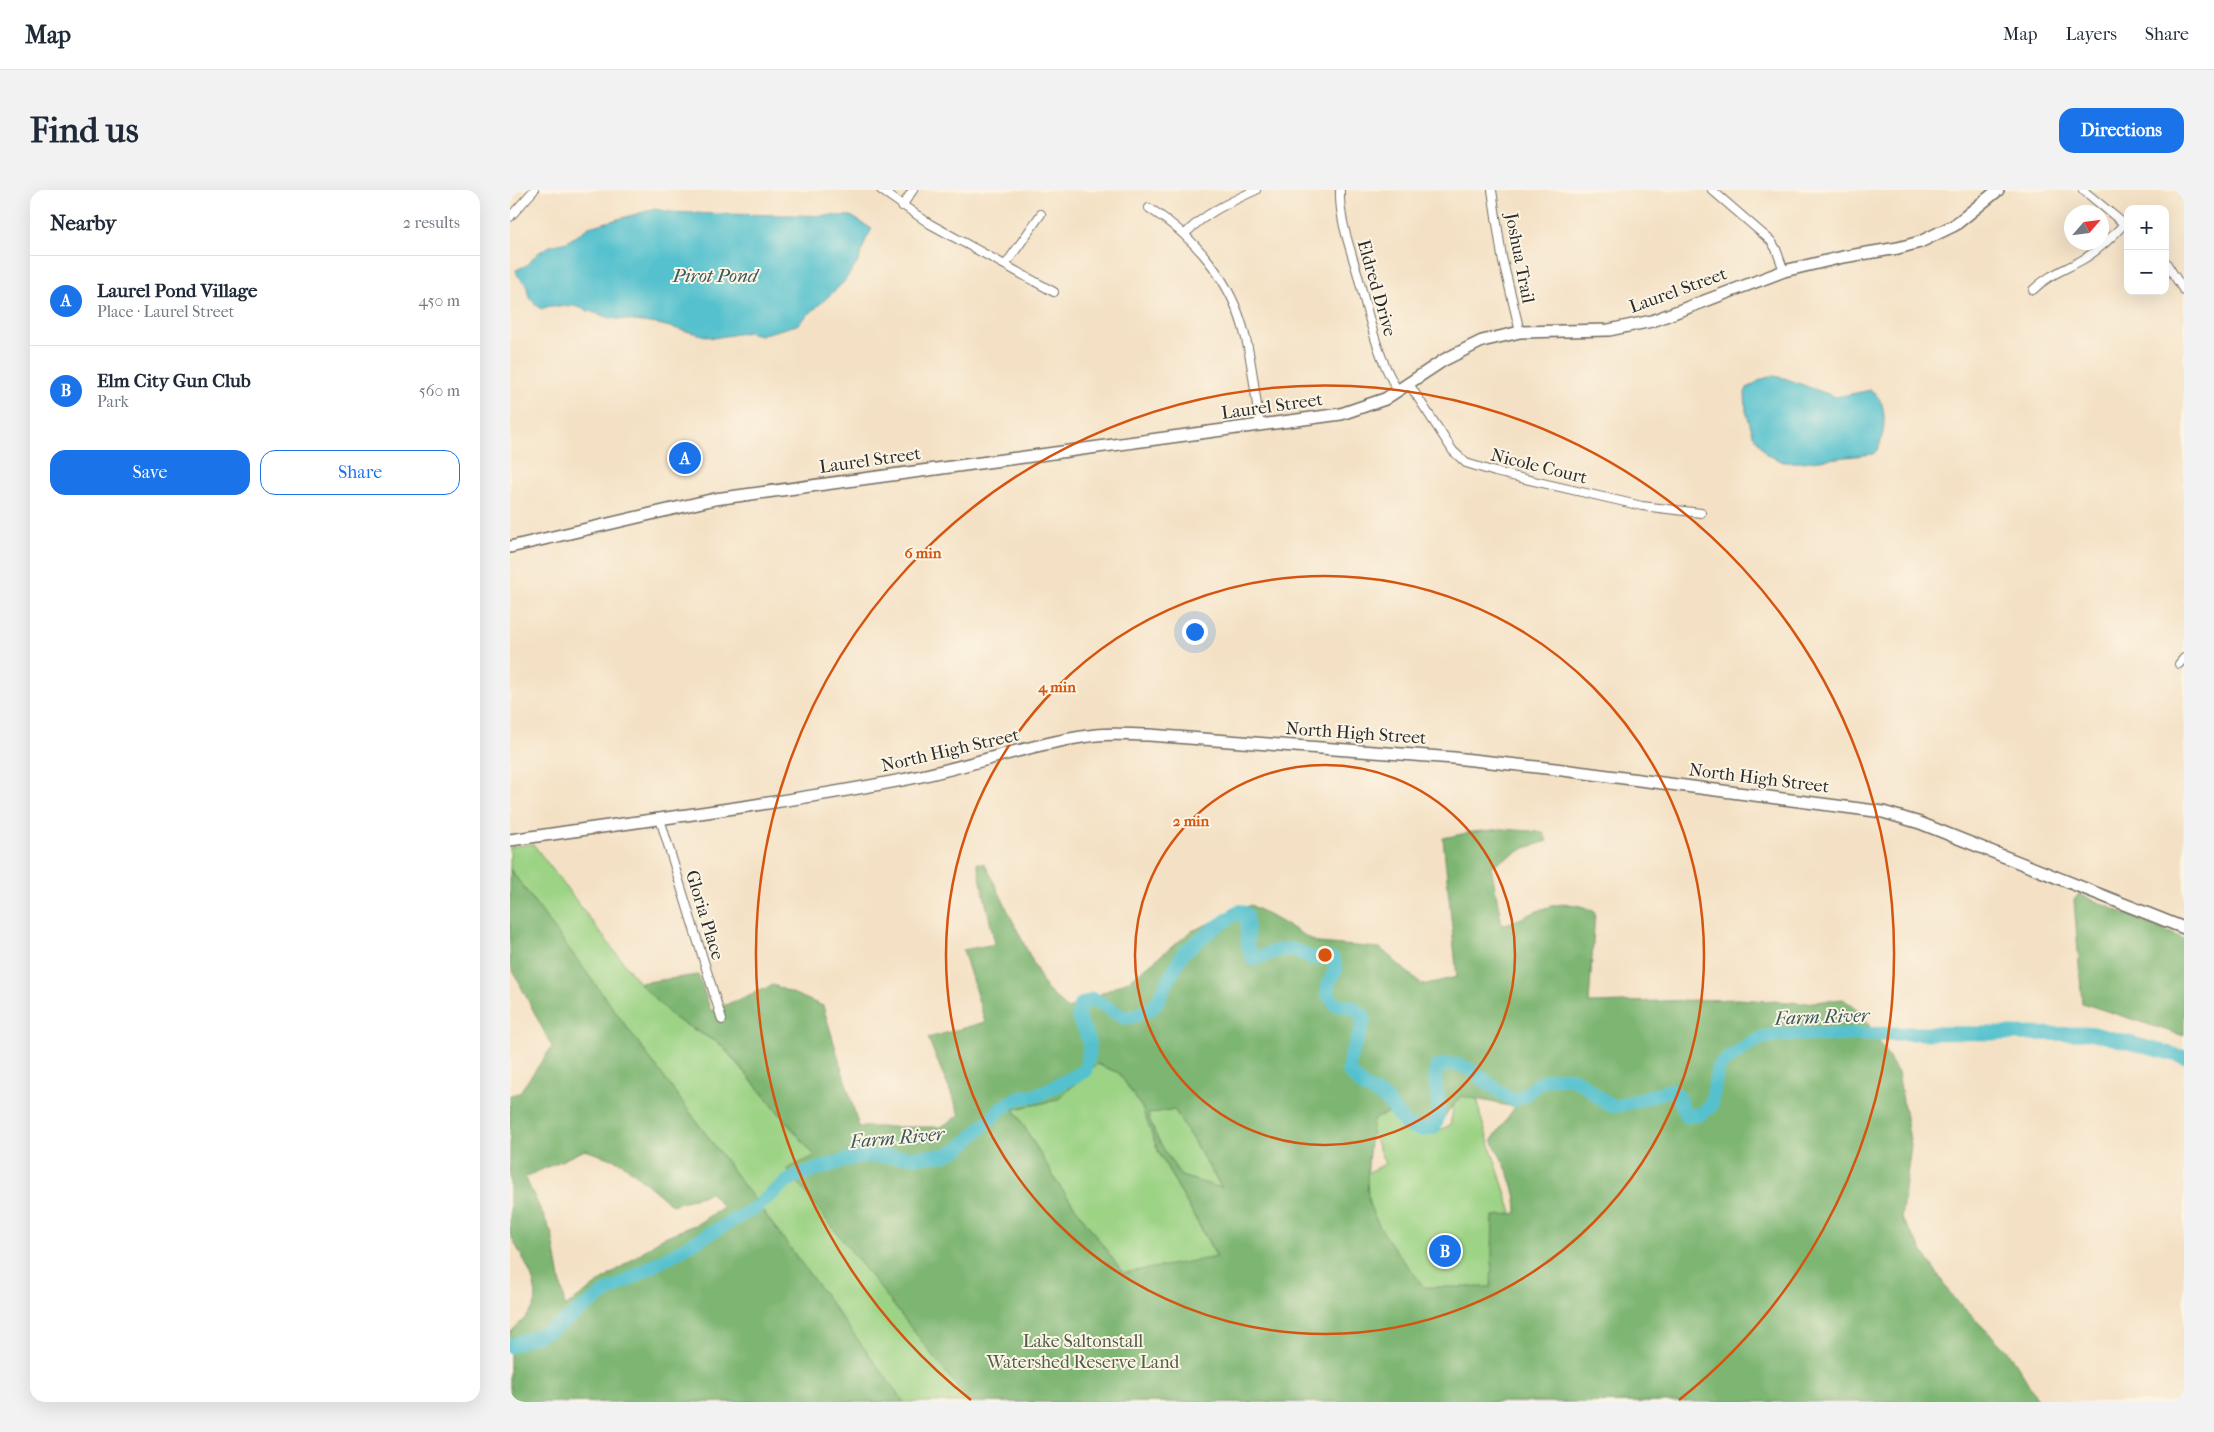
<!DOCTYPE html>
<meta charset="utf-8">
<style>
:root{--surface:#fff;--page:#f2f2f3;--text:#1f2937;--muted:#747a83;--line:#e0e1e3;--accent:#1a73e8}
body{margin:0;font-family:"IM FELL French Canon",serif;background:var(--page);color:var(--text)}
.controls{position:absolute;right:15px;top:15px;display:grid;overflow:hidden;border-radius:10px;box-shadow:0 5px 20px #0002}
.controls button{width:45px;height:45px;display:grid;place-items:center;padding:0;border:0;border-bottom:1px solid var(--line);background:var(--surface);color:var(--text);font:25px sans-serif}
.compass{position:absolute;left:1554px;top:15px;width:45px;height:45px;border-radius:50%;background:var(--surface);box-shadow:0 5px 20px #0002;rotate:62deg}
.you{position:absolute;left:684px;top:441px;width:18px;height:18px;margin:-12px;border:4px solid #fff;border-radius:50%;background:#1a73e8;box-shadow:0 0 0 8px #1a73e833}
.badge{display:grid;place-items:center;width:32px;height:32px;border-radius:50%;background:var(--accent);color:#fff;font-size:16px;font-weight:700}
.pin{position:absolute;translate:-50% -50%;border:2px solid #fff;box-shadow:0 1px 5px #0006}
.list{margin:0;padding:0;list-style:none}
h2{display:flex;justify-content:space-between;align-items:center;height:65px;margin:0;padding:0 20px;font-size:21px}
h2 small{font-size:16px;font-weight:400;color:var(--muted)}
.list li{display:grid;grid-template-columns:32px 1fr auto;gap:15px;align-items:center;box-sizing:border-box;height:90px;padding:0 20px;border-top:1px solid var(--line)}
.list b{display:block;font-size:19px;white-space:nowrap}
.list p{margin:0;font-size:16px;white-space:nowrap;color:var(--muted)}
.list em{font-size:16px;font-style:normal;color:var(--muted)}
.actions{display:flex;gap:10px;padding:15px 20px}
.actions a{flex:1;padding:11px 0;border:1px solid var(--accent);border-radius:15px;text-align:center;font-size:18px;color:var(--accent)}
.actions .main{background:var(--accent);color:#fff}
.map{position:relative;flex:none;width:1674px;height:1212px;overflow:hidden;border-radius:15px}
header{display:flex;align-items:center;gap:30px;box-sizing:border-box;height:70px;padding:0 25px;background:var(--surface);border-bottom:1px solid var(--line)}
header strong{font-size:24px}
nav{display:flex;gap:28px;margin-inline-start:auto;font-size:18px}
.intro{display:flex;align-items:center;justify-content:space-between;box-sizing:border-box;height:120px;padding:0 30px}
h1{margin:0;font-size:35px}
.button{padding:12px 22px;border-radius:15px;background:var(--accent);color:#fff;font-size:18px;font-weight:700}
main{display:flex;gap:30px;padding:0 30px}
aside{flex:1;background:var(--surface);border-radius:15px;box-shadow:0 5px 20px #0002}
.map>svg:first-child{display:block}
.green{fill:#9cd385;stroke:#647f58}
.forest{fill:#7db572;stroke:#54704e;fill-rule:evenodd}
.water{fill:#55c1ce;stroke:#40767c}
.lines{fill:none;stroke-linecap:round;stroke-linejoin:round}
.river{stroke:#55c1ce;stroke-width:14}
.street-casing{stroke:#716b61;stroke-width:10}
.secondary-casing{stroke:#716b61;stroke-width:14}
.street{stroke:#fff;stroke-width:8}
.secondary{stroke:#fff;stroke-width:11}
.ring{fill:none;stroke:#d5540f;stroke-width:2.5}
.labels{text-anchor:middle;stroke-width:4;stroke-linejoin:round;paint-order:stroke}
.street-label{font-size:18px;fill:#2b2b2b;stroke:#fcf5e5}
.park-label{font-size:18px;fill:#4d5d46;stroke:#fcf5e5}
.water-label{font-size:19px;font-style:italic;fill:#38585c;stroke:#fcf5e5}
.centre{fill:#d5540f;stroke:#fcf5e5;stroke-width:2.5}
.ring-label{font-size:15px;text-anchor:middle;font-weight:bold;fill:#d5540f;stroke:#fcf5e5;stroke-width:4;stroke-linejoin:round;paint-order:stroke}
</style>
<header>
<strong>Map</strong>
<nav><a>Map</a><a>Layers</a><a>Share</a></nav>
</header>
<div class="intro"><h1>Find us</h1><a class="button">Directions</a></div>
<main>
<aside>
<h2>Nearby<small>2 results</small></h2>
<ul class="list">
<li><span class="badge">A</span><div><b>Laurel Pond Village</b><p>Place · Laurel Street</p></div><em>450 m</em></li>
<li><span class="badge">B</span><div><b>Elm City Gun Club</b><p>Park</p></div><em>560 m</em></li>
</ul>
<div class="actions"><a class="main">Save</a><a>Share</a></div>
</aside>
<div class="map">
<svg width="1674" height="1212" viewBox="0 0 1674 1212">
<rect width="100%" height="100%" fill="#fcf5e5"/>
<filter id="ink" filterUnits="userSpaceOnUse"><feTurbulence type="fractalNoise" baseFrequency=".02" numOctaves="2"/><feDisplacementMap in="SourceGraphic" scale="10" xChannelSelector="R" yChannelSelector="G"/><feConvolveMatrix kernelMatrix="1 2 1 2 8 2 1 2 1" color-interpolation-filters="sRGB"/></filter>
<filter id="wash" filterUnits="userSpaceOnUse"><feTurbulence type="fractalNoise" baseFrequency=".0096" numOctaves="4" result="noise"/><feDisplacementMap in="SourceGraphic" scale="20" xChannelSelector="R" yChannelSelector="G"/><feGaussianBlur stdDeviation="1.12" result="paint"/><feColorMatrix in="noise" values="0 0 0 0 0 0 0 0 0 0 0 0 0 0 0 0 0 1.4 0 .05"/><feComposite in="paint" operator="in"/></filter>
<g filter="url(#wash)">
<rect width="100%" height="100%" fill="#f4e1c5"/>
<g class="green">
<path d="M23,654L129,793L164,828L211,855L306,967L277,979L702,1114L823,1000L875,974L845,900L924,943L940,935L946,904L966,895L970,925L1051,1173L1147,1212H0L339,1138L0,679V657Z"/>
<path d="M587,874L609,883L632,918L649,963L707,1068L613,1084L546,991L504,919L547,910Z"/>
<path d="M664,919L712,999L671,986C658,966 644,947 638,924Z"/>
</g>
<g class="forest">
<path d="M992,639L1033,642L1037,651L1015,658L981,676L992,735C1027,725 1048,702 1085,722L1079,813L1227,809L1293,813L1333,809L1351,822L1388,883L1401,956L1391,1028L1442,1106L1502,1166L1529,1212H459L277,979L305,966L212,855L164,828L129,793L188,785L201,821L263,795L313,816L349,937H431L450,925L418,848L475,832L453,760L485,754L467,673L475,674L536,799L558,819L620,790L682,741L741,715L808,753L870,758L912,795L947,787L933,648L962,642ZM587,874L609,883L632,918L649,963L707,1067L613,1083L546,991L504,919L547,910ZM951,906L1005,917L982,950C994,974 1007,995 1007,1023L983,1026L981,1097H914C895,1071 871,1046 860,1016C854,999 860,949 863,930L879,922C893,943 902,946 927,943L934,927ZM664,919L712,998L671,986C658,966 644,947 638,924Z"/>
<path d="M0,679L394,1212H0V1143C7,1135 16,1128 22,1120C36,1100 8,1062 0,1044V905L9,903L42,857L0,775ZM75,960L111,972L162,1015L201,1003L213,1017L189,1033L152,1048L55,1117L42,1044L15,987Z"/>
<path d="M1569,704L1674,749V846L1572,813L1564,710Z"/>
</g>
<g class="water">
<path d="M145,19L160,22L205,24L341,26L362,39L356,49L348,72L333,93L287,135L250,145L238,142L204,148L148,134L100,128L64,116H40L31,119L19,108L16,93L8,86L6,80L17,75L28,63L40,56L57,52L79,37Z"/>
<path d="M1263,186L1274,188L1326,207L1361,200C1365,203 1369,208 1371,212C1377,224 1374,257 1363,264L1292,272H1274L1257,265L1243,244L1236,221L1235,203L1237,198L1252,189Z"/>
</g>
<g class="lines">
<path class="river" d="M0,1156L43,1139L95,1103L245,1018L276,992L288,985L349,966L411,967L436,965L450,958L492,918L508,908L528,905L575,881C578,870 581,860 578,849C574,833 565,835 570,815L583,809L615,828L625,826L644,817L673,763L702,740L730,721L736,724C739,740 734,755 743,769C767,763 776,751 800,768L816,767L824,770L826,779L819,792L817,803L826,815L842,817L854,827C852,850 838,858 839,882L854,897L875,908L897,936L913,940L924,937C935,917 922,900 926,878C956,862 979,900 1004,910C1016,908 1022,896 1033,891C1038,889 1047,888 1052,888C1073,885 1086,910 1102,916C1109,918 1150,902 1162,900L1168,906L1176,926L1191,924L1201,916L1208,877C1222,867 1237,853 1253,848C1277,841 1300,846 1324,845C1402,842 1479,843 1556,844L1582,843L1674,867"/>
</g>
</g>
<g filter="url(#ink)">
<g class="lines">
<g class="street-casing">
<g id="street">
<path d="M371,0L420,34L544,102"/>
<path d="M830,0C829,28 839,55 847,82C858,122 866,165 888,201"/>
<path d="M982,0L992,67L1010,142"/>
<path d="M1202,0L1261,51L1266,59L1274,81"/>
<path d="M1573,0L1618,37"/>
<path d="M392,16L403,0"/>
<path d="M639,18C685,47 722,91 735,145C743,175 745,206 750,236"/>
<path d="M0,27L24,0"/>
<path d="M675,44C695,23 720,12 746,0"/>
<path d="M1655,71L1674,101"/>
<path d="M496,74L531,24"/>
<path d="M1523,100C1538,85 1554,80 1572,70C1588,61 1602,47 1614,34"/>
<path d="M899,194L943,261L956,273L985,282L1132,316L1191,323"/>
<path d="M1669,474L1674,468"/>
<path d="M150,629L212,830"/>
</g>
</g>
<g class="secondary-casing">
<g id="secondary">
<path d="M0,357L205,309L831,224L875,209L934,170L972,151L1010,142L1099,140L1142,131L1274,81L1333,67L1388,58L1410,52L1445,35L1488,0"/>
<path d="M0,650C130,631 262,615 392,590C457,578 520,553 586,545C603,543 622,545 639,545L944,568L1045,579L1373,622L1410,633L1674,738"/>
</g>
</g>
<use href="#street" class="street"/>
<use href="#secondary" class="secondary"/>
</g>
</g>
<g class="ring">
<circle cx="815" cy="765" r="190"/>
<circle cx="815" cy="765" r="379"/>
<path d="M461 1210A569 569 0 1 1 1169 1210"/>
</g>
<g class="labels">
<g class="street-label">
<text transform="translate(1010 68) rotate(79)" y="6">Joshua Trail</text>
<text transform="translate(867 98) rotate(74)" y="6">Eldred Drive</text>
<text transform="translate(1168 100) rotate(-20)" y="6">Laurel Street</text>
<text transform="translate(762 216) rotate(-8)" y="6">Laurel Street</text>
<text transform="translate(360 270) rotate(-8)" y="6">Laurel Street</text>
<text transform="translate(1029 276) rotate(14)" y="6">Nicole Court</text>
<text transform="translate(846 543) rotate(4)" y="6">North High Street</text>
<text transform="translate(440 560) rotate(-13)" y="6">North High Street</text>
<text transform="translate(1249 588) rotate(7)" y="6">North High Street</text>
<text transform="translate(195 725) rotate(73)" y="6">Gloria Place</text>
</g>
<g class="park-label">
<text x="573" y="1157">Lake Saltonstall<tspan x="573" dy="21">Watershed Reserve Land</tspan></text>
</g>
<g class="water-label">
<text x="205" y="92">Pirot Pond</text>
<text transform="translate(1312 826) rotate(-2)" y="7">Farm River</text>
<text transform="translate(387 947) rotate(-5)" y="7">Farm River</text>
</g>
</g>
<circle cx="815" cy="765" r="8" class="centre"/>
<g class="ring-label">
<text x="413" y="368">6 min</text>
<text x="547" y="502">4 min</text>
<text x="681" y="636">2 min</text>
</g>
</svg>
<div class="controls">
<button>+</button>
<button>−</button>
</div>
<svg class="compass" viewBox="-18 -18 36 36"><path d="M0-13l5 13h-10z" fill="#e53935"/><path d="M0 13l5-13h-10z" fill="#747a83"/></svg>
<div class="you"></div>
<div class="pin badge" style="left:175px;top:268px">A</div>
<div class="pin badge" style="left:935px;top:1061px">B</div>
</div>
</main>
